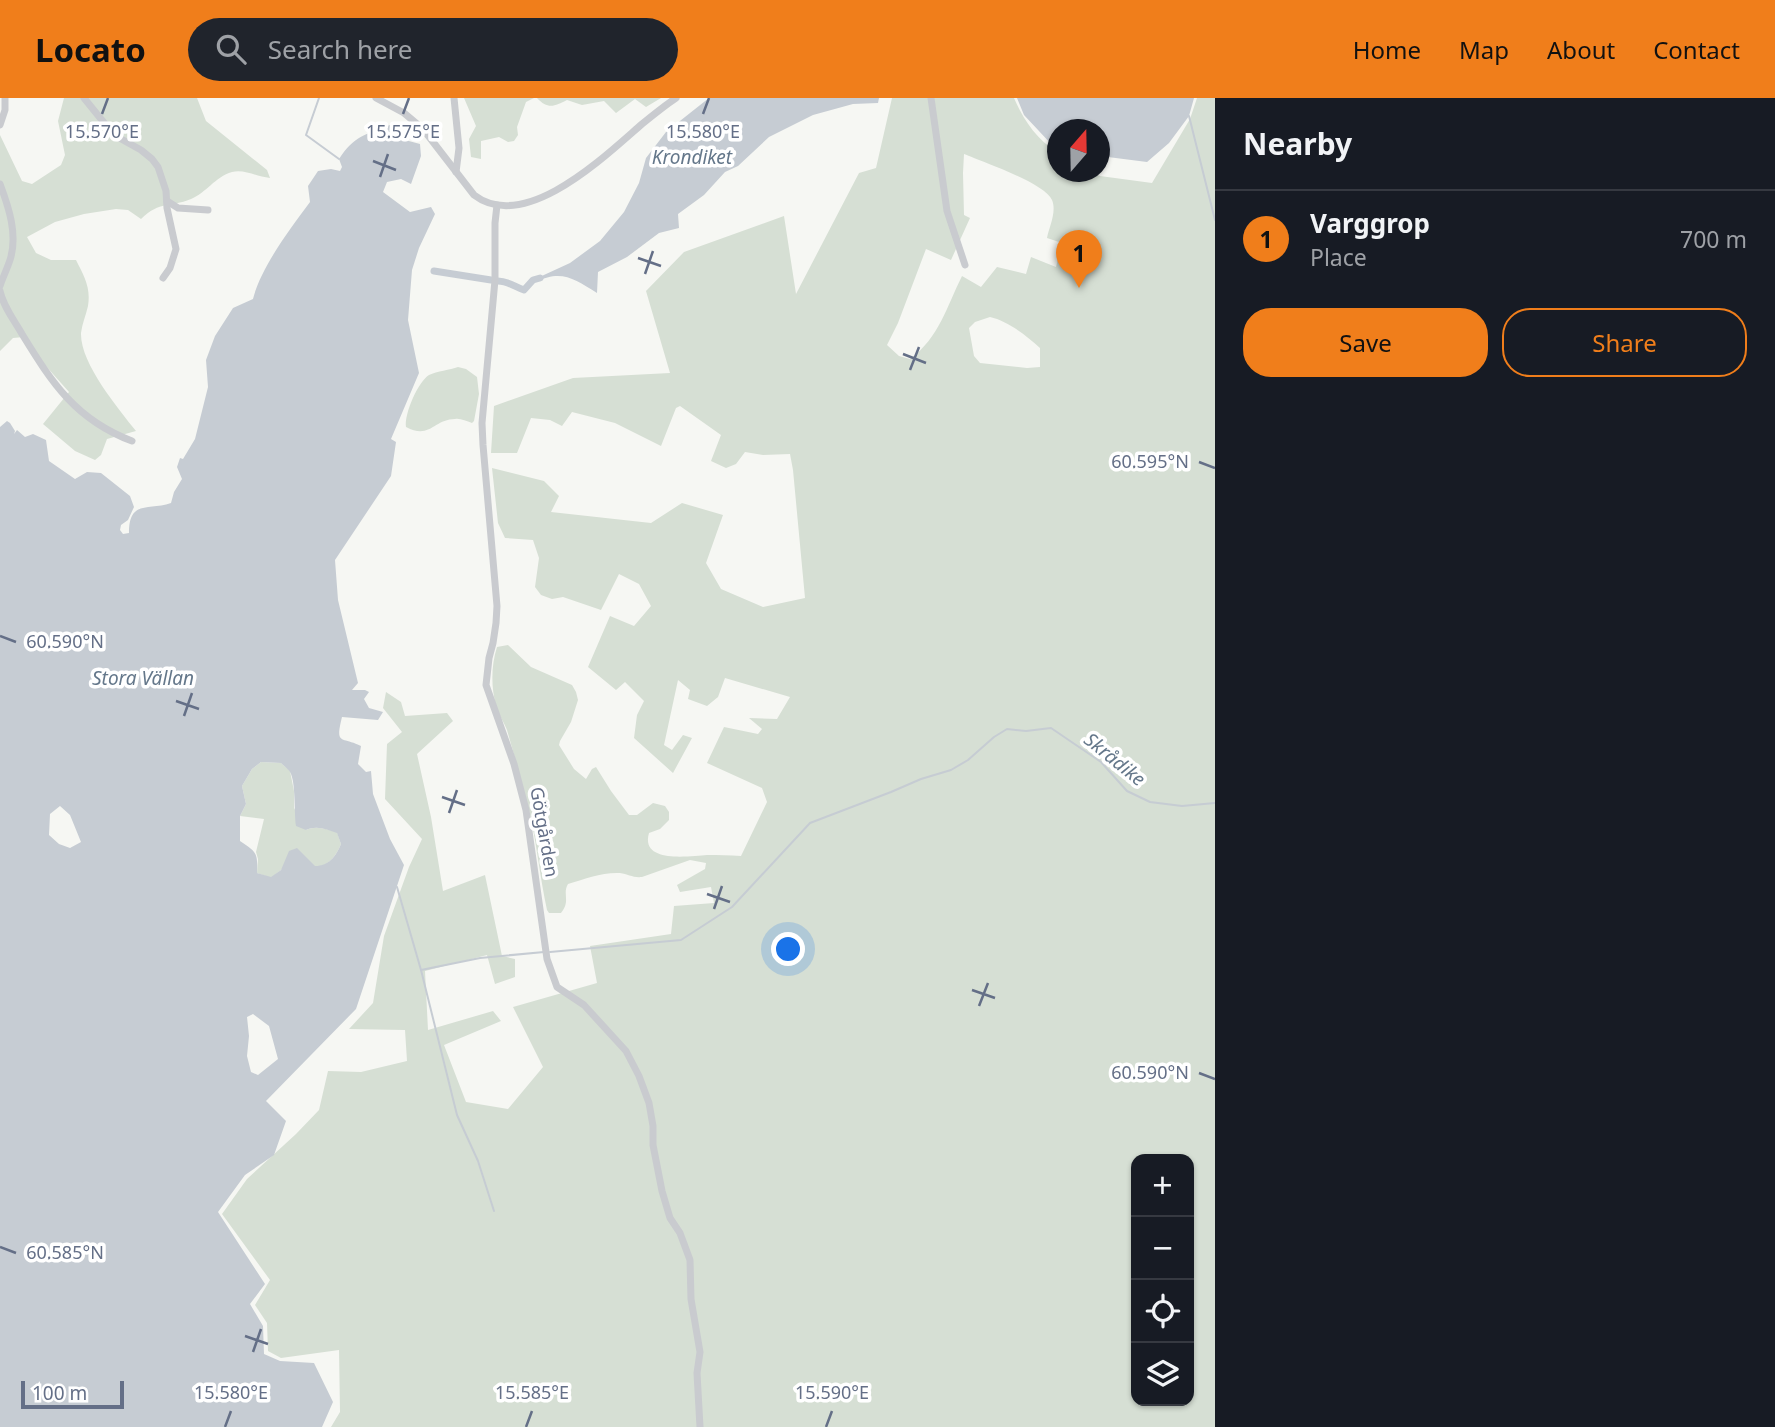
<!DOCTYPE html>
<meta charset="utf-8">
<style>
:root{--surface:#171b24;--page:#20242c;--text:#f1f3f6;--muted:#9ea1a6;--line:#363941;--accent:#f07e1b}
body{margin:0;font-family:"Noto Sans",sans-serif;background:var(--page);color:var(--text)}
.controls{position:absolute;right:21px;bottom:21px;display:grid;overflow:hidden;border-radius:14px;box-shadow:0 2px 5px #0004}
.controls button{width:63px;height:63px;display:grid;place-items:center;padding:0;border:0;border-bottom:2px solid var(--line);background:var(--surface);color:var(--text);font:35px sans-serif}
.compass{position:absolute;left:1047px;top:21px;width:63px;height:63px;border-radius:50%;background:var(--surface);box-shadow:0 2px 5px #0004;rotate:20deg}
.scale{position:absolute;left:21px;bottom:18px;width:103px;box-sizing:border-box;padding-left:7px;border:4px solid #646f87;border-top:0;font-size:19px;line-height:24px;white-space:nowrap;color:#646f87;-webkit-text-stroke:5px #fff;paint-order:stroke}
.you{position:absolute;left:789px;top:852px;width:24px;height:24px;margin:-18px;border:5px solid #fff;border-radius:50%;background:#1a73e8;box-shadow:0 0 0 10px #1a73e833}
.badge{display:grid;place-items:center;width:46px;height:46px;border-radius:50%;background:var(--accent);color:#111;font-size:23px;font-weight:700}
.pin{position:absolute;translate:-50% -58px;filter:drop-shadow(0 2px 4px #0008)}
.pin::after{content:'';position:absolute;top:37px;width:24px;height:21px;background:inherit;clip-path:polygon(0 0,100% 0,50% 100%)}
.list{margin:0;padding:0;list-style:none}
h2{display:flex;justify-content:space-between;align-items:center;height:91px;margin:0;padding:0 28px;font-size:30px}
h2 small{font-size:23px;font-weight:400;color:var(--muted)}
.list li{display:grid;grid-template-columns:46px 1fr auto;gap:21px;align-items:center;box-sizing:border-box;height:98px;padding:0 28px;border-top:2px solid var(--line)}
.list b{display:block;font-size:26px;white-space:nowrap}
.list p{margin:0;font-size:23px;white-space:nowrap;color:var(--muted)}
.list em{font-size:23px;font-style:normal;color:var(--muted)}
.actions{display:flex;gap:14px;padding:21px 28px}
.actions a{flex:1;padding:16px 0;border:2px solid var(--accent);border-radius:28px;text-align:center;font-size:24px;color:var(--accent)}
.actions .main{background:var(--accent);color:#111}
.icon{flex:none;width:38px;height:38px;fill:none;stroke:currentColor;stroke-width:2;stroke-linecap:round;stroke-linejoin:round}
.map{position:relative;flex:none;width:1215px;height:1329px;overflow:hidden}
header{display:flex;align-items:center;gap:42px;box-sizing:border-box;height:98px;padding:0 35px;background:var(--accent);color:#111}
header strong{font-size:33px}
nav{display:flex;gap:38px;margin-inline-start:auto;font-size:24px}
.search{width:490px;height:63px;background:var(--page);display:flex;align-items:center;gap:18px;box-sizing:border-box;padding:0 24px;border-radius:38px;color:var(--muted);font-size:26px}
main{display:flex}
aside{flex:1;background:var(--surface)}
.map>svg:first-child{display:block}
.green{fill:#d6dfd4;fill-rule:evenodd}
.water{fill:#c6ccd3;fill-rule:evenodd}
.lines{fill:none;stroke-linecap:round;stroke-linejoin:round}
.stream{stroke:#c6ccd3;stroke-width:2}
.canal{stroke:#c6ccd3;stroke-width:7}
.minor{stroke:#c9cbcf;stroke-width:7}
.ticks{fill:none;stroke:#646f87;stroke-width:2.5}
.labels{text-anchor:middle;stroke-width:7;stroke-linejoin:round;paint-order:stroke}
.street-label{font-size:18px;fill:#646f87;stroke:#fff}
.water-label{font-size:19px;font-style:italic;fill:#64778a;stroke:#fff}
.ticks-label{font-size:18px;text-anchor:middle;fill:#646f87;stroke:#fff;stroke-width:7;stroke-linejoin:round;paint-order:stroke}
</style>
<header>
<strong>Locato</strong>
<div class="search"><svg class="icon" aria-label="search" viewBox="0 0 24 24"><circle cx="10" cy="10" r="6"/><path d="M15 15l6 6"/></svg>Search here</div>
<nav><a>Home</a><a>Map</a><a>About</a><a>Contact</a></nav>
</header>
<main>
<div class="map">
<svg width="1215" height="1329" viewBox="0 0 1215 1329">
<rect width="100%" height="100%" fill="#f6f7f3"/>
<g class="green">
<path d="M64,0H197L206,23L267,72L270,80C257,79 245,71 232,74C215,79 206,95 191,101C169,110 161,102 141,121L128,112L116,111L84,116L55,124L27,139L36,155L51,162H76C84,178 91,189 88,208C86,217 82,226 81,235C80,265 118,310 136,333L107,341L101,357L95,362L75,353L43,326L69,294L45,267L24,239L13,240L0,253V37L22,83L32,86L61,67L65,57L58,23Z"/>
<path d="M464,0H534L526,4L517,29L518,37L514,43L508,44L499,39L481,43V61L471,59L469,41L476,28Z"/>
<path d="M537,0H661L646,9L635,1L616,15L604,3L582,7L567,2C555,8 548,12 537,0Z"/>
<path d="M892,0H1014C1023,21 1037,42 1057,54L1058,74H1092L1100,78L1152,85L1190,21L1197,0H1215V1329H331L340,1314L339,1252L281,1260L268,1253L267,1225L255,1207L270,1182L222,1116L247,1081L296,1036L319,1012L328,973L361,974L407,963L405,932L349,931L373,905L384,838L409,769L422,741L385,701L387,646L402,634L383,610L386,594L401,604L405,618L447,615L453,623L417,656L431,719L443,793L485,777L502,858L515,861V879L495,886L487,857L425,873L428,932L493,913L501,923L444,947L466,1004L508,1011L543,969L513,909L597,885L590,848L671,836L674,808L714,805L711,789L680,794L677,787L705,771L706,765L690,762L642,779C633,780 628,776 620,775C603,774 584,781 568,786C562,796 571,803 561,815H549L547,812C540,780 537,748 530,716C523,688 515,660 507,632C504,624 498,616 496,608C491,589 491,568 497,549L508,547L531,569L572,587L576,594L578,602L571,624L560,643L559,647L574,671L586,681L592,671L596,669L611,693L629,717H637L653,705L665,708L669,714V722L660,731L649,735C640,766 690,758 707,757C718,757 730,757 741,758L767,704L762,690L707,665L724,629L758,636L762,631L749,620L777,621L790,599L725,580L718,599L707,608L688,601L690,592L678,582L664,647L672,652L683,637L692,640L673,675L634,640L637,617L644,603L625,584L616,592L588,569L610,518L634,528L651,508L639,486L619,476L601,512L563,499L552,501L541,497L535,489L539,460L533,442L505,440L498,425L492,370L544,383L559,398L551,414L651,425L682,405L723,417L706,465L721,491L763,509L805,500L793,372L790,356L763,357L745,354L736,366L726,370L711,363L721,337L680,308L676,310L661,348L615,325L572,314L562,328L550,322L531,320L517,355H491L494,308L573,280L670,275L646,193L684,154L784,118L796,196L859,75L876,70ZM964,56C983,64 1045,85 1052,102C1057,114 1049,129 1047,140L1062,145L1056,169L1031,159L1026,176L997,169L981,189L962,178C947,208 939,240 910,261L899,258L887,247L898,225L926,151L951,162L970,120L964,117L963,75ZM990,219C1008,223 1027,238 1040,250V269L1027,270L980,265L974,258L969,230L975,224ZM1136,1061H1189V1303H1136Z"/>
<path d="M458,269L466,271L477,279L479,296L474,323L472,325C466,323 460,320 455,321C434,321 430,342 406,329C404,316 418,284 429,277C437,273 450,272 458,269Z"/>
<path d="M261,664L281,665L290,673L294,693V710L306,732C316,727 327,731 337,734L341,746C336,758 329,768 315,769L297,751L281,772L271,780L257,775L258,761L256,754L264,721L240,718L246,706L242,688L252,671Z"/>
</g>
<g class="water">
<path d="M709,0H879L878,5L853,6L813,17L769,39L738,68L725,74L704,97L678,116L679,130L659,135L627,159L598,174L597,195C575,181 561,171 536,184L533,182L570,165L600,143L624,114L639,85L646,60L666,34Z"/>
<path d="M1017,0H1194L1189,18L1169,45L1147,64L1100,58V32H1058L1057,49L1053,48L1024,17Z"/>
<path d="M390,27L405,42L420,46L421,58L411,86L401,81L387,84L383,94L410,114L431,109L435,116L419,150L412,172L408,222L419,275L391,341L396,344L391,378L335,462L338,502L358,585L352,592H365L369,594L364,601L369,610L383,614L378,622L342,619C335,648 341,638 361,648L358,666L366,674L371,673L373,696L390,741L404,767L356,911L266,1003L286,1023L274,1057L245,1077L218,1114L265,1186L250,1206L263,1228L264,1256L280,1263L314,1265L333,1304L322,1329H0V329L7,323L10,325L15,333L14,336L17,332L25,339L33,336L46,342L49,363L75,381L87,374L101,375L130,398L134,409L128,422L121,427L120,432L123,436L129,435C129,401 149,413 171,405L174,394L182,381L177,369L180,360L183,361L195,341L208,289L206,262L215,238L233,210L253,201C261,169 290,131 310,104L308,88L318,73L331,71L340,73L342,69L339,61C354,38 366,36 390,27ZM261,664L281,665C282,666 290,673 290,674C296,684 294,715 296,728L306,732C316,727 327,731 337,735L341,746C336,758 329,768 315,768L297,750L289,753L281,772L271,779L257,775C258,754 256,754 240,743V718L246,706L242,688L252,671ZM60,708L70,717L81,744L70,750L59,746L49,737L50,716ZM253,916L269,928L278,961L258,977L251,974L247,958L249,938L247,919Z"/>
</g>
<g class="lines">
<g class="stream">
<path d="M319,0L306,37L339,61"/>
<path d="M1189,18L1215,122"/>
<path d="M397,789L421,872L457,1017L478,1063L494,1113"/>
<path d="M550,854L681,842L732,809L810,725L891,694L921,681L951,672L968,662L994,639L1007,631L1026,633L1051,630L1101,664L1127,693L1150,704L1182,708L1215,705"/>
<path d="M421,872L480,860L544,854"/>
</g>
<g class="canal">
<path d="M434,173L491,182"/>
<path d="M498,183C508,183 515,189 524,192L533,182L540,180"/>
</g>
<g class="minor">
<path d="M84,0L114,37L141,52L152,61L158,69L166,93L167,110L176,151L170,170L163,180"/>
<path d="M376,0L404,15L423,31L474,97C525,136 605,58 642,26C653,17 664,8 676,0"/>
<path d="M454,0L459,50L456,74"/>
<path d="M931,0L947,113L965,167"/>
<path d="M0,27L5,12V0"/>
<path d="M0,86C9,110 18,137 10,162C7,171 3,179 0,188"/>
<path d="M167,103L178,110L208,112"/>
<path d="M497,107L495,125V182L482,325L483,347L497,508L496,525L493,545L489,560L486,587L514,666L526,712L547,861L557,889L584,907L626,953L639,978L649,1005L653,1028V1047L662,1093L670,1120L680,1135L690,1162L691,1201L700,1254L697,1275L700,1329"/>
<path d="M0,193C3,208 14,222 22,236C52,285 76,322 132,343"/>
</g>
</g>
<path class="ticks" d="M102,16L108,0M403,16L409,0M703,16L709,0M373,63L396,72M380,79L388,56M638,160L661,168M645,176L653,153M903,256L926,265M910,272L919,249M1199,364L1215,370M0,538L16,544M176,603L199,611M184,618L192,595M442,699L465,707M449,715L457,692M707,796L730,804M714,811L722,788M972,892L995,900M979,908L988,885M1199,975L1215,981M0,1149L16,1155M245,1238L268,1246M253,1254L261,1231M225,1329L231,1313M526,1329L532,1313M826,1329L832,1313"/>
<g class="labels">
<g class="street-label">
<text transform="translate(544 734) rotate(80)" y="6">Götgården</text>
</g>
<g class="water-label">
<text x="692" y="66">Krondiket</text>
<text x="143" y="587">Stora Vällan</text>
<text transform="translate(1115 661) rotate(39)" y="7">Skrådike</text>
</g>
</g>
<g class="ticks-label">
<text x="703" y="40">15.580°E</text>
<text x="102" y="40">15.570°E</text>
<text x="403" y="40">15.575°E</text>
<text x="1150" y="370">60.595°N</text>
<text x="65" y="550">60.590°N</text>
<text x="1150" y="981">60.590°N</text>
<text x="65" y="1161">60.585°N</text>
<text x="231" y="1301">15.580°E</text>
<text x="532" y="1301">15.585°E</text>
<text x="832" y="1301">15.590°E</text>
</g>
</svg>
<div class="controls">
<button>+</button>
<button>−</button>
<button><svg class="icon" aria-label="locate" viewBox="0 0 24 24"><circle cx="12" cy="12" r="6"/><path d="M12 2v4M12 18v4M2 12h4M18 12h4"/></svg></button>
<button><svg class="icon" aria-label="layers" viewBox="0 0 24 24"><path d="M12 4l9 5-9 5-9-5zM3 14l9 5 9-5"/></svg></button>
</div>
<svg class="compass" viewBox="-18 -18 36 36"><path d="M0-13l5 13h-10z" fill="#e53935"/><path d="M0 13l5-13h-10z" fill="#9ea1a6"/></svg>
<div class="scale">100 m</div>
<div class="you"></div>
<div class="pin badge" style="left:1079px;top:190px">1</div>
</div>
<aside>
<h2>Nearby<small></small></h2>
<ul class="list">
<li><span class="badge">1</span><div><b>Varggrop</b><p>Place</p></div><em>700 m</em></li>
</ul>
<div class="actions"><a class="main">Save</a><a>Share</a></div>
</aside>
</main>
